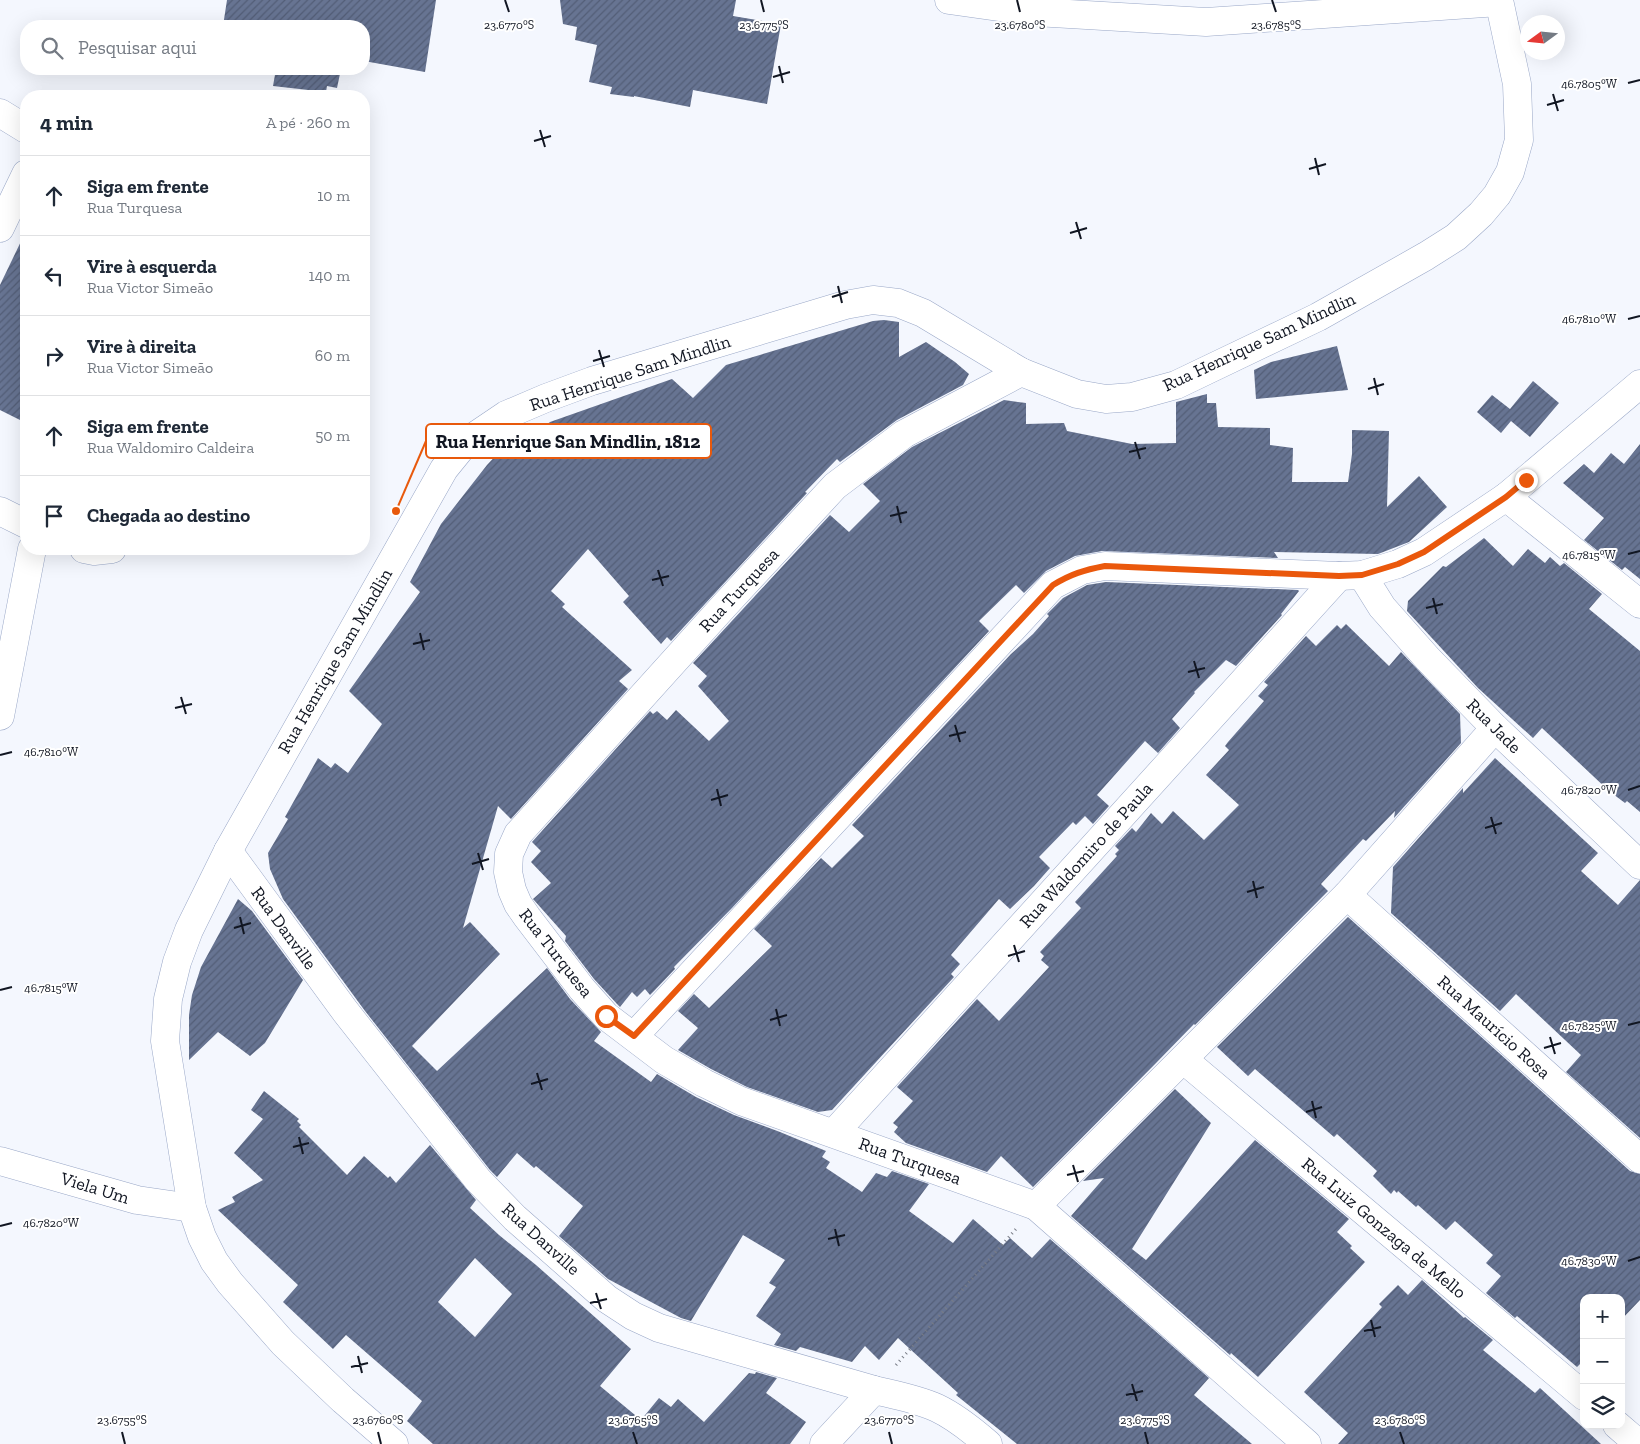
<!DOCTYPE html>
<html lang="pt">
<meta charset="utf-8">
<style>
:root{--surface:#fff;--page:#f6f6f7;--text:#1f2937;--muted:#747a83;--line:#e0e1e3}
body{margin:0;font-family:"Zilla Slab",serif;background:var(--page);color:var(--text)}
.controls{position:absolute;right:15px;bottom:15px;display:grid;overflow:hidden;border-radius:10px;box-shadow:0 5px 20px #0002}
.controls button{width:45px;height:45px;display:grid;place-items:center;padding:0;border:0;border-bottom:1px solid var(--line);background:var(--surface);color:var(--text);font:25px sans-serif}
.compass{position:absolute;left:1520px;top:15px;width:45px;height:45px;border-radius:50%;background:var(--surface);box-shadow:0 5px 20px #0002;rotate:255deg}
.stop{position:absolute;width:15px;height:15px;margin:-11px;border:4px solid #ea580c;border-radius:50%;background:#fff}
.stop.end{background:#ea580c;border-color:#fff;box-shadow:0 1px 5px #0008}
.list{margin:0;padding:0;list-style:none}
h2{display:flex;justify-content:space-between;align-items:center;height:65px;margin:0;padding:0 20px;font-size:21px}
h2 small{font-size:16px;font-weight:400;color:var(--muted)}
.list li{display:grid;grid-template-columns:32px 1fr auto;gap:15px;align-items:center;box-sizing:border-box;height:80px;padding:0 20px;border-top:1px solid var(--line)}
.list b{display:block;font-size:19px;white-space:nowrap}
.list p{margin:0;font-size:16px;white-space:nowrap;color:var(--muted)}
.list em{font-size:16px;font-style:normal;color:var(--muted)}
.icon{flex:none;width:28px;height:28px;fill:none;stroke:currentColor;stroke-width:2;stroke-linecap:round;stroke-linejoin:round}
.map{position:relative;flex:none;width:1640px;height:1444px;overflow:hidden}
.search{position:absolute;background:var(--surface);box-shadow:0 5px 20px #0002;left:20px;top:20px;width:350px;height:55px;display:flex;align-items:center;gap:12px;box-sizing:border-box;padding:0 18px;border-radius:20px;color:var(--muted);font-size:19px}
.panel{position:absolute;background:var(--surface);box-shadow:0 5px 20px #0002;left:20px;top:90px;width:350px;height:465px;border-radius:20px}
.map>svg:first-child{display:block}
.building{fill:url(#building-hatch);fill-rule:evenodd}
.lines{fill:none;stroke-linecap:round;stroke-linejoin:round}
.minor-casing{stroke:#99a7c7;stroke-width:29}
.path{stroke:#787c86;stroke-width:3;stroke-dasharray:1 4;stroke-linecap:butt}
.minor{stroke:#fff;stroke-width:28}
.route{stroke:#ea580c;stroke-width:6}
.ticks{fill:none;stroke:#111622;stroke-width:2}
.labels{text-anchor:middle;stroke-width:4;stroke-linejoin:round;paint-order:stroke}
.street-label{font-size:18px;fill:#111622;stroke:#fff}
.ticks-label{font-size:12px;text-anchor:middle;fill:#111622;stroke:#fff;stroke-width:4;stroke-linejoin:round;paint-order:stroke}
.leader{fill:none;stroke:#e8590c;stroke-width:2}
.callout-dot{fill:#e8590c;stroke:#fff;stroke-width:2}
.callout{fill:#fff;stroke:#e8590c;stroke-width:2}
.callout-label{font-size:19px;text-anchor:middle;font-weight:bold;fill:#111622}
</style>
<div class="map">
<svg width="1640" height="1444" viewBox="0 0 1640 1444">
<defs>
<pattern id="building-hatch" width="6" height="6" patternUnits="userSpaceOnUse" patternTransform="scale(1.25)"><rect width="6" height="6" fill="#677492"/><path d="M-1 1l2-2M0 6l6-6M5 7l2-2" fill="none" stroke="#535e77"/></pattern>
</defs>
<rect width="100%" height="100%" fill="#f4f7fe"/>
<g class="building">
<path d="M227,0H436L425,72L364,61V26H223Z"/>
<path d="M560,0H736L733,16L781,24L767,104L693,90L690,107L634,96V97L610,94L612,87L589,82L597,45L575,40L577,27L563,24Z"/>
<path d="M276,69H341L337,88L327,86L326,92L273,86Z"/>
<path d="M26,231V423L0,410V285Z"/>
<path d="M884,320L899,322V357L926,342L955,362L969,374L963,385L897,420L840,462L837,459L805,492L807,493L671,641L667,637L661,644L623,602L629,596L588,549L551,591L565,604L562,607L632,670L619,681L628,689L511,819L498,806L463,928L470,922L500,954L412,1046L437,1071L547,968L570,999L601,1032L594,1041L651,1082L657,1074L696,1097L734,1115L780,1132L826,1151L822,1157L830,1162L826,1168L862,1192L876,1173L887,1177L892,1171L929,1184L909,1211L953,1243L973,1219L1003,1245L1010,1238L1032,1258L1050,1239L1209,1378L1194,1395L1252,1444H1017L956,1395L958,1393L898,1338L879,1360L865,1346L852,1362L800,1347L796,1351L774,1345L781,1334L756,1316L776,1287L769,1283L785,1260L743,1235L691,1321L681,1318L608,1279L559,1236L583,1206L536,1166L534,1168L517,1153L497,1177L490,1170L365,1011L283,899L270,869L268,853L288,819L285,817L318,758L331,768L335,763L348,773L382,724L349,691L420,592L410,582L441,524L487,465L517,433L525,441L550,422L672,379L693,398L726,365L873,321Z"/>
<path d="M1337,346L1348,390L1256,399L1254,370L1271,362Z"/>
<path d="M1533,381L1559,403L1530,437L1511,421L1501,433L1477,412L1492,395L1510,409Z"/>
<path d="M1207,394V403H1216L1218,427L1270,428V445L1293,448L1292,482H1348L1352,454V430L1389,431L1387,507L1419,476L1447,507L1409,542L1378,554L1274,552L1278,558L1102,551L1075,556L1046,571L1024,593L1016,585L979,621L989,631L732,908L674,967L675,969L654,991L650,995L645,989L637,997L632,992L620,1007L617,1004L594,979L565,941L566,936L533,899L551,883L531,862L541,851L532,842L650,711L653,714L657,711L667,720L676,710L709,741L729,721L698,686L707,676L693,663L830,515L849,532L880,501L863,484L912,447L1004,400L1026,403V424L1064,423L1067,431L1132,444L1176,443V402Z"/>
<path d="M1640,444V579L1625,567L1622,570L1584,540L1604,518L1563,483L1584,464L1594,473L1611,453L1624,464Z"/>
<path d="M1484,538L1513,566L1528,549L1545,563L1550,557L1560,566L1564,563L1602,594L1589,609L1640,651V812L1627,801L1625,803L1609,791L1542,728L1533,738L1478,688L1407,611L1408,601L1443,566L1446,567Z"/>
<path d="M1106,582L1298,590L1299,591L1281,614L1282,615L1236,666L1226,660L1194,692L1195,693L1172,719L1180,728L1158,753L1145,741L1097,795L1109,806L1093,824L1085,816L1076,825L1073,822L1039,857L1050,868L1034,886L1010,909L999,899L951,955L960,964L951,974L954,977L832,1110L818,1112L747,1087L711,1069L678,1050L698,1028L678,1011L694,994L709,1008L772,946L754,929L821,858L832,868L864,836L852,825L1011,654L1033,634L1049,616L1047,614L1063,598L1087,585Z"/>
<path d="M1346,624L1389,666L1401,652L1460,714L1461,743L1394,818L1395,811L1366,841L1363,839L1321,884L1328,891L1195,1025L1194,1024L1156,1063L1033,1187L1001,1156L987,1172L906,1143L894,1132L898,1127L893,1123L913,1101L897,1087L977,999L999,1021L1049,967L1041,960L1044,956L1040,952L1081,908L1075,902L1117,856L1115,854L1119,850L1115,846L1132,828L1136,832L1151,813L1162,824L1173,811L1204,840L1239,805L1206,775L1229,750L1225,746L1228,742L1264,701L1258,696L1268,685L1264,682L1306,636L1316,646L1337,625L1341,629Z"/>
<path d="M1495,758L1598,853L1581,871L1618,905L1640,880V1138L1566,1072L1581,1055L1516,994L1500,1011L1391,913L1393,867L1463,788V793Z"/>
<path d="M238,899L252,911L303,980L265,1043L250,1056L218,1032L189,1060V1015L192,995L201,967Z"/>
<path d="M1348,917L1630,1171L1640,1174V1300L1621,1320V1298H1584V1360L1577,1367L1517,1316L1515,1318L1486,1293L1501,1276L1486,1263L1493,1255L1455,1221L1446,1230L1418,1205L1416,1207L1398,1191L1397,1193L1394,1190L1391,1194L1373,1176L1377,1171L1337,1134L1334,1137L1255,1069L1248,1076L1217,1047Z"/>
<path d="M1175,1089L1211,1123L1132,1249L1146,1260L1255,1140L1349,1219L1337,1232L1352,1246L1350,1248L1365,1262L1258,1377L1231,1353L1230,1355L1071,1216L1104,1178L1083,1181Z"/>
<path d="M264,1091L299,1119L297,1121L301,1125L299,1127L347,1175L364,1156L388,1178L390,1176L396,1183L430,1145L476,1200L470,1208L499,1235L536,1265L631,1349L600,1386L641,1420L659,1398L671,1407L678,1399L704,1422L749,1373L755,1374L756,1372L777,1378L766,1393L806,1422L790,1444H433L407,1421L422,1401L346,1335L333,1349L283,1302L298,1285L218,1210L235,1202L232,1197L263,1180L234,1153L263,1119L251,1110ZM475,1258L512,1294L475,1337L438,1302Z"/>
<path d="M1422,1280L1464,1318L1465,1317L1493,1340L1483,1350L1535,1393L1540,1388L1601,1444H1338L1348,1433L1304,1392L1382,1307L1379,1304L1398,1285L1408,1295Z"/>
</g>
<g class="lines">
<g class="minor-casing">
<g id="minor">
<path d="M949,0L1035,12L1206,22L1499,2"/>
<path d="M0,113L26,129"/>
<path d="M0,228L26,174"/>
<path d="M1021,372L904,434L835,486L723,607L518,834L509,854L508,872L512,890L518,904L527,917L582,989L606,1016L664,1060L704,1083L741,1101L1036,1206L1307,1444"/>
<path d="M1506,497L1640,604"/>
<path d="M0,511L26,524"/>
<path d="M84,549L94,551L112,549"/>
<path d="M1362,575L1382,607L1428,659L1495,728L1640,865"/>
<path d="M0,716L32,549"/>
<path d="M228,851L345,1011L478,1180L515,1218L607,1299L633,1316L659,1328L874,1390C895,1395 917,1399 937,1408C956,1417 973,1431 988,1444"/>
<path d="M1347,895L1640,1159"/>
<path d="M634,1036L1053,585L1082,570L1105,566L1339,576L1362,575L1398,564L1424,552L1506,497L1640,384"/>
<path d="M1184,1060L1584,1396"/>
<path d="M834,1133L1339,576"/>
<path d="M0,1161L137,1200L192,1208"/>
<path d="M1036,1206L1347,895L1495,728"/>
<path d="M1617,1425L1639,1444"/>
<path d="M394,1444L343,1400L283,1343L230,1283L214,1261L202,1237L192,1208L165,1041L168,999L177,962L189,930L228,851L444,469L466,442L506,415L546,398L592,381L845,305L873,300L898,303L923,313L1021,372L1077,394L1106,399L1132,397L1176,385L1318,317L1426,256L1456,237L1481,214L1497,195L1510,172L1519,140L1517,84L1499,0"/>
<path d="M824,1444L874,1390"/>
</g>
</g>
<path class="path" d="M896,1365L1016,1229"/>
<use href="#minor" class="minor"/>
</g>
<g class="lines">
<path class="route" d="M606,1016L634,1036L1053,585C1071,574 1084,570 1105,566L1339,576L1362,575L1398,564L1424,552L1506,497L1526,480"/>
</g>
<path class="ticks" d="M505,0L509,12M761,0L764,12M1017,0L1020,12M1272,0L1276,12M779,66L783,83M773,77L790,72M1628,83L1640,80M1553,94L1558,111M1547,105L1564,100M540,130L545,147M534,141L551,136M1315,158L1319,175M1309,169L1326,164M1076,222L1081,239M1070,233L1087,228M838,286L842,303M832,297L848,292M1628,319L1640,316M599,350L604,367M593,361L610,356M1374,378L1378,395M1368,389L1384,384M1135,442L1140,459M1129,452L1146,448M897,506L901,523M890,516L907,512M1628,554L1640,551M658,570L663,586M652,580L669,576M1433,598L1437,614M1426,608L1443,604M420,633L424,650M413,644L430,640M1194,661L1199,678M1188,672L1205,668M181,697L186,714M175,708L192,704M955,725L960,742M949,736L966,732M0,755L12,752M717,789L721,806M1628,790L1640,786M711,800L728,795M1491,817L1496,834M1485,828L1502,823M478,853L483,870M472,864L489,859M1253,881L1257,898M1247,892L1264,887M240,917L244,934M234,928L251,923M1014,945L1019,962M1008,956L1025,951M0,990L12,987M776,1009L780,1026M770,1020L787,1015M1628,1025L1640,1022M1550,1037L1555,1054M1544,1048L1561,1043M537,1073L542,1090M531,1084L548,1079M1312,1101L1316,1118M1306,1112L1322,1107M299,1137L303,1154M293,1147L309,1143M1073,1165L1078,1182M1067,1175L1084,1171M0,1226L12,1223M835,1229L839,1246M828,1239L845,1235M1628,1261L1640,1257M596,1293L601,1309M590,1303L607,1299M1371,1320L1375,1337M1364,1331L1381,1327M358,1356L362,1373M351,1367L368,1363M1132,1384L1137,1401M1126,1395L1143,1391M122,1432L125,1444M378,1432L381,1444M633,1432L637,1444M889,1432L892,1444M1145,1432L1148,1444M1400,1432L1404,1444"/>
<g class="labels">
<g class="street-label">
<text transform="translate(1259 342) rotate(-25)" y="6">Rua Henrique Sam Mindlin</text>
<text transform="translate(630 373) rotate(-18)" y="6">Rua Henrique Sam Mindlin</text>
<text transform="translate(739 590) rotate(-47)" y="6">Rua Turquesa</text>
<text transform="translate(335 661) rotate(-60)" y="6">Rua Henrique Sam Mindlin</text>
<text transform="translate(1494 726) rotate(45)" y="6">Rua Jade</text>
<text transform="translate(1086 855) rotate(-48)" y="6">Rua Waldomiro de Paula</text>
<text transform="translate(284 928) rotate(54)" y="6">Rua Danville</text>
<text transform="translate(556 953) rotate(52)" y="6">Rua Turquesa</text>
<text transform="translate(1494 1027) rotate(42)" y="6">Rua Maurício Rosa</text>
<text transform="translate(910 1161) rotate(20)" y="6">Rua Turquesa</text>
<text transform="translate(95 1188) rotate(17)" y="6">Viela Um</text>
<text transform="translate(1384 1228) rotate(40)" y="6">Rua Luiz Gonzaga de Mello</text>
<text transform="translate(541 1239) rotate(42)" y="6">Rua Danville</text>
</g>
</g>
<g class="ticks-label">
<text x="509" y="29">23.6770°S</text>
<text x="764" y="29">23.6775°S</text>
<text x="1020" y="29">23.6780°S</text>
<text x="1276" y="29">23.6785°S</text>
<text x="1589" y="88">46.7805°W</text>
<text x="1589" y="323">46.7810°W</text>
<text x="1589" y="559">46.7815°W</text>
<text x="51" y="756">46.7810°W</text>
<text x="1589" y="794">46.7820°W</text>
<text x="51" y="992">46.7815°W</text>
<text x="1589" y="1030">46.7825°W</text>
<text x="51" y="1227">46.7820°W</text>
<text x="1589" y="1265">46.7830°W</text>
<text x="122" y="1424">23.6755°S</text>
<text x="378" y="1424">23.6760°S</text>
<text x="633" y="1424">23.6765°S</text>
<text x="889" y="1424">23.6770°S</text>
<text x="1145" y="1424">23.6775°S</text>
<text x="1400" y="1424">23.6780°S</text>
</g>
<path class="leader" d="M396 511L426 441"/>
<circle class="callout-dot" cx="396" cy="511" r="5"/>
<rect class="callout" x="426" y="424" width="285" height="34" rx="5"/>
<g class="callout-label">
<text x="568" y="448">Rua Henrique San Mindlin, 1812</text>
</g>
</svg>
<div class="controls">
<button>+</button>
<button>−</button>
<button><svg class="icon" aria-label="layers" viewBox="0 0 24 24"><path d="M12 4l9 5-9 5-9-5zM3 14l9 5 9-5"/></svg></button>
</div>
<svg class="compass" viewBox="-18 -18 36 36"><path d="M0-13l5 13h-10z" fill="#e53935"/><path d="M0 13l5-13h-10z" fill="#747a83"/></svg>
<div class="stop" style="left:606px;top:1016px"></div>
<div class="stop end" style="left:1526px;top:480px"></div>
<div class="search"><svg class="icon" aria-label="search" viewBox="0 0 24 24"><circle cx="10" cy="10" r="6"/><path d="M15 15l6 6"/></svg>Pesquisar aqui</div>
<section class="panel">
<h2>4 min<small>A pé · 260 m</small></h2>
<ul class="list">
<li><svg class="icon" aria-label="ahead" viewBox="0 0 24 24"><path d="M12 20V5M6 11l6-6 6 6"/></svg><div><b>Siga em frente</b><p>Rua Turquesa</p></div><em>10 m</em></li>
<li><svg class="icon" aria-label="left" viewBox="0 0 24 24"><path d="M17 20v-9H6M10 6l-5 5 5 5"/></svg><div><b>Vire à esquerda</b><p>Rua Victor Simeão</p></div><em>140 m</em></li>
<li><svg class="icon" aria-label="right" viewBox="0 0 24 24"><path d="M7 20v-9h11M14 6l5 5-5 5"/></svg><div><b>Vire à direita</b><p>Rua Victor Simeão</p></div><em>60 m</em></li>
<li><svg class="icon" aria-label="ahead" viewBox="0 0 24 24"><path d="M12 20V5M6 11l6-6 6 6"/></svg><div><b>Siga em frente</b><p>Rua Waldomiro Caldeira</p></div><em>50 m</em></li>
<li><svg class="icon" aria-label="arrive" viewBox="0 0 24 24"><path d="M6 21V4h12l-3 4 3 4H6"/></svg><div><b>Chegada ao destino</b></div></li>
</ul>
</section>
</div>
